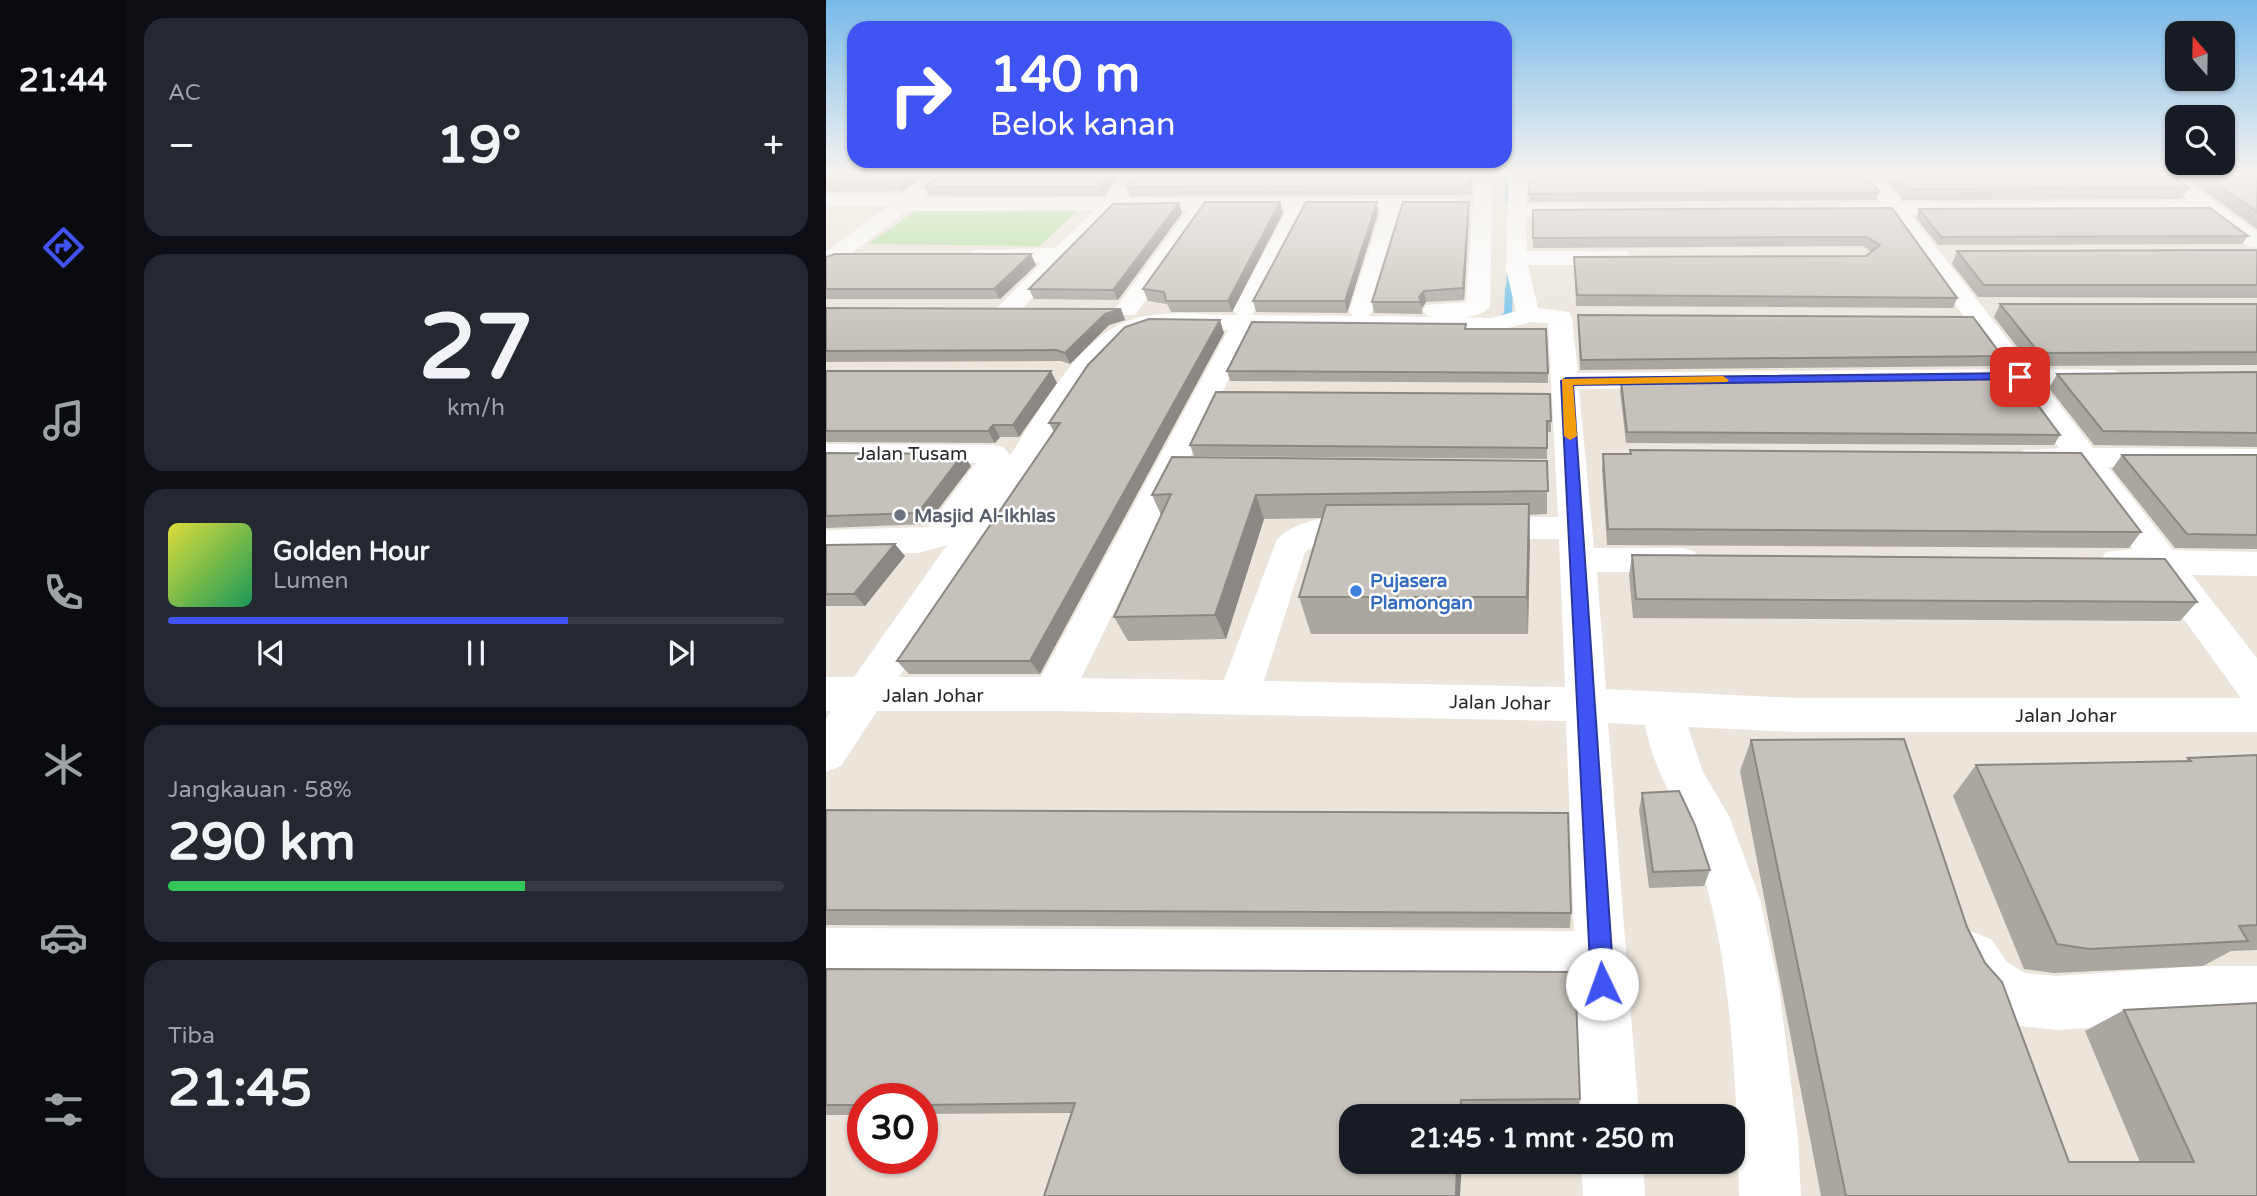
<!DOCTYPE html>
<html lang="id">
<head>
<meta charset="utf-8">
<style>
  :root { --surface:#171b24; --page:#242831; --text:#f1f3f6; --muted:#9ea1a6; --line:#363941; --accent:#3f54f3 }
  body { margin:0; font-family:"Varela Round",sans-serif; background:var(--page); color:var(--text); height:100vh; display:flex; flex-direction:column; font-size:26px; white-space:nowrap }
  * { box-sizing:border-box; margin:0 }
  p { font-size:23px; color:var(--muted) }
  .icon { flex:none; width:38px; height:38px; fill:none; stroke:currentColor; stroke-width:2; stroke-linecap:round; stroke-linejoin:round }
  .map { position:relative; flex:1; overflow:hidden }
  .drawer { display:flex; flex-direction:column; gap:18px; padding:18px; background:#0d0f14; width:700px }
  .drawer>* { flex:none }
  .banner { position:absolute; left:21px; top:21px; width:665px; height:147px; border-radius:21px; box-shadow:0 2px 5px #0004; background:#3f54f3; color:#fff; overflow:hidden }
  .needle { width:46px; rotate:340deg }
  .fabs { position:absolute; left:1339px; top:21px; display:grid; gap:14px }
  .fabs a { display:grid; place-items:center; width:70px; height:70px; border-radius:14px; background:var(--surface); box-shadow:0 2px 5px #0004; font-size:35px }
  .speed { position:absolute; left:21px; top:1083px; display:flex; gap:14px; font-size:35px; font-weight:700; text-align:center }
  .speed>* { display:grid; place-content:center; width:91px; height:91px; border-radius:50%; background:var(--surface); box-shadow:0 2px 5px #0004; line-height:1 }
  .speed .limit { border:10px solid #d22; background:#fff; color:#111 }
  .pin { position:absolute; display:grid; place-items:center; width:60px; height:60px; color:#fff; margin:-30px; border-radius:14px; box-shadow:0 4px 10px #0006 }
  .me { position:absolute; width:77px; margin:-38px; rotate:357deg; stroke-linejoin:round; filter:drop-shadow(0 0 5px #0008) }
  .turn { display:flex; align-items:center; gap:24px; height:147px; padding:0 28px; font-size:32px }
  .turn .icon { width:91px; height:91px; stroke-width:2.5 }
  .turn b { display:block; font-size:49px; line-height:60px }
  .big { font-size:52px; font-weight:700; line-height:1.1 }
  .drawer .card { flex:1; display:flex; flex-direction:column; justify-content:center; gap:10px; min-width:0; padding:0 24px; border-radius:21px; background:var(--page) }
  .drawer .dial { align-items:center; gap:0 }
  .dial b { font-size:91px; line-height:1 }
  .song { display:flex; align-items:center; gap:21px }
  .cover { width:84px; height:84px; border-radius:10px; background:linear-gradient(135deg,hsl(60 70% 55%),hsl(150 70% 35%)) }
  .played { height:7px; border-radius:4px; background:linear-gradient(90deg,var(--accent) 65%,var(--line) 65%) }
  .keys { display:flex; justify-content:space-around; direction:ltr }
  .heat { display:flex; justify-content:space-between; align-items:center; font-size:38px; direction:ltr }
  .charge { height:10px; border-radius:5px; background:linear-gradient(90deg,#34c759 58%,var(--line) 0) }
  .trip { position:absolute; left:513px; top:1104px; width:406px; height:70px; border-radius:21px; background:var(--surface); box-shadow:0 2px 5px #0004; font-weight:700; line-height:70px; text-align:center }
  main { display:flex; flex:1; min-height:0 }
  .tab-bar { display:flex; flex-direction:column; width:126px; justify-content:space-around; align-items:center; background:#090b0e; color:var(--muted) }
  .tab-bar .icon { width:49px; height:49px }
  .tab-bar .on { color:var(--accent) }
  .tab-bar b { font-size:32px; color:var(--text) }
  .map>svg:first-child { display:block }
</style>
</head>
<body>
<main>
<nav class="tab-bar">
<b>21:44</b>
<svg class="icon on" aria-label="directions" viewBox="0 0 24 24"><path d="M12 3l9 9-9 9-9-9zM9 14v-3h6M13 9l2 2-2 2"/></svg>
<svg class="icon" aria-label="music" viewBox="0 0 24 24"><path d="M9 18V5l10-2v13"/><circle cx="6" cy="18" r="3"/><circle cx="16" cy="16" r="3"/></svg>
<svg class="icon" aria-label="phone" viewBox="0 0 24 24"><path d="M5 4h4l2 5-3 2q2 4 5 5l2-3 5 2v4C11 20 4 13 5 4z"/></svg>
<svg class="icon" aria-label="climate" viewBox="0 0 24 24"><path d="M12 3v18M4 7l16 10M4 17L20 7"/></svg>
<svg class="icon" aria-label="car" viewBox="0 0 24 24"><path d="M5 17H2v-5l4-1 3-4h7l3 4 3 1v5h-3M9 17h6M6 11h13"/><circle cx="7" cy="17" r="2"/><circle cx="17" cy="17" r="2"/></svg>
<svg class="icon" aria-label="filters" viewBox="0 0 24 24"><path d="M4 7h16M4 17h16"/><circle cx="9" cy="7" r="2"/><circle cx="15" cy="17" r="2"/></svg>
</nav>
<section class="drawer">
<div class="card"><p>AC</p>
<div class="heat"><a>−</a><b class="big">19°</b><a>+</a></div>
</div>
<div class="card dial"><b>27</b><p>km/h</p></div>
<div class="card">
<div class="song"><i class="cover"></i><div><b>Golden Hour</b><p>Lumen</p></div></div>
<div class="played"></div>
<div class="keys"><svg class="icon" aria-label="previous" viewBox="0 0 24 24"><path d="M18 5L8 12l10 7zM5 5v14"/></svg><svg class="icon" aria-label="pause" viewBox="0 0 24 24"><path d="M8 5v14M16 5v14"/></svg><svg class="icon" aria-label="next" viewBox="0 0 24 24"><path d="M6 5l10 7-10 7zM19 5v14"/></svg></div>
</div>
<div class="card"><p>Jangkauan · 58%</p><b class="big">290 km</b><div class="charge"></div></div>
<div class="card"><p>Tiba</p><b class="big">21:45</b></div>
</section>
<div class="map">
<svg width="1431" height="1196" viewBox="0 0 1431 1196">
  <rect width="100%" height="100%" fill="#ebe5db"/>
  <path fill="#ace099" d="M 91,210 L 251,211 L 214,246 L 42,244 Z"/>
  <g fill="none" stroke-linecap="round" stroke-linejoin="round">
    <path stroke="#71c1ea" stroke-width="6" d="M 682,172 L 682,200
      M 683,291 L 684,272"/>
    <path stroke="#71c1ea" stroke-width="8" d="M 673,321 L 682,315 L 683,289"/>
    <path fill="#fff" fill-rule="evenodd" d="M 107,172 L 128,172 L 95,199 L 279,198 L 299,172 L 318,172 L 299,198 L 632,199 L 635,203 L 625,209 L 576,209 L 547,311 L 542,316 L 608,317 L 600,315 L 597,310 L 600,305 L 640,302 L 649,172 L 667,172 L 664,306 C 654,320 631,317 615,317 L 666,318 L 690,311 L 680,269 L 682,185 L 684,172 L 702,172 L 700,205 L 757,205 L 767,211 L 757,217 L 700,217 L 701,251 L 799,251 L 810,258 L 799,265 L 702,265 L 712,308 L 743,312 L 746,317 L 752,373 L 1176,369 L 1064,215 L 1011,213 L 1008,209 L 1018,203 L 1055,203 L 1033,172 L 1052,172 L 1076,203 L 1364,202 L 1326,172 L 1347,172 L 1431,232 L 1431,248 L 1423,247 L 1380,214 L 1085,215 L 1205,369 L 1289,370 L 1293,376 L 1289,382 L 1279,384 L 1218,385 L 1267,448 L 1431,449 L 1431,467 L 1282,467 L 1347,550 L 1431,552 L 1431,576 L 1366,575 L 1431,658 L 1431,732 L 971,732 L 862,727 L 877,772 L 903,816 L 934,899 L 953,987 L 972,1139 L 975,1196 L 913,1196 C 911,1100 907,992 884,899 C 878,875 870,845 859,823 C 842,790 826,762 819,725 L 782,723 L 813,1116 L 755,1116 L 750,983 L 0,980 L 0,928 L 748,931 L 740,721 L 227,711 L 51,711 L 15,766 L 0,772 L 0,718 L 5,711 L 0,711 L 0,677 L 28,677 L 121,545 L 92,553 L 0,554 L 0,530 L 102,527 L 150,463 L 0,462 L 0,444 L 166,445 L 177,447 L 184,455 C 219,405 257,323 325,315 C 352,311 383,315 411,315 L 407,310 L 461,209 L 382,210 L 309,315 L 291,315 L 288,310 L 362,210 L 290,210 L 190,315 L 172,315 L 169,310 L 216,262 L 155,262 L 144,255 L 147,250 L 229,248 L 268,210 L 80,211 L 8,267 L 0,269 L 0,252 L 62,206 L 0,206 L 0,194 L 77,194 ZM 481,209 L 556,209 L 523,311 L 527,316 L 426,315 ZM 705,322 L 722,323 L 732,517 L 654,517 L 642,520 L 637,528 L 642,536 L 654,539 L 733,539 L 739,687 L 438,681 L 479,552 L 494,542 L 552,537 L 557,529 L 552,521 C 521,512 476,516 451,539 L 398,680 L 255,678 L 427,330 L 667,332 ZM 327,329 L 402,330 L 215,677 L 73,677 L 266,376 L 303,337 ZM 1188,385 L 1233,448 L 1197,450 L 1193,457 L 1197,464 L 1247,467 L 1307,549 L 1280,552 L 1274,561 L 1280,570 L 1325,574 L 1415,698 L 971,698 L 780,689 L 771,572 L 856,572 L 868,569 L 874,560 L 868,551 L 856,548 L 768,548 L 753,389 Z
      M 1146,932 L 1165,939 L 1181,962 L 1199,973 L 1231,976 L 1374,966 L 1431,966 L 1431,1020 L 1374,1020 L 1231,1030 L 1193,1026 L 1143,1000 L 1120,958 L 1127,939 Z
      M 755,1162 L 817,1162 L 819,1196 L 757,1196 Z"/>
  </g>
  <path fill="#aaa7a1" d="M 0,172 L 102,172 L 77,191 L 0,192 Z
    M 296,172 L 278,196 L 104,196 L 99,187 Z
    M 646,172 L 645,195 L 304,196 L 301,187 Z
    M 1064,172 L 1343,172 L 1363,188 L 1356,199 L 1077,200 L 1061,180 Z
    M 1352,172 L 1431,172 L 1431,229 Z
    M 704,174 L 1053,192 L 1051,200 L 703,202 Z
    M 643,202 L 643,213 L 638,300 L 600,302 L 596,308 L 596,314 L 548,313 L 546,302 Z
    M 1066,208 L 1131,298 L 1127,308 L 750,306 L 748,257 L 1040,256 L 1045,252 L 1037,246 L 707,248 L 707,210 Z
    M 1093,209 L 1422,236 L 1416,244 L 1112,245 L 1090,218 Z
    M 356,213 L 292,300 L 208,299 L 203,289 Z
    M 457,213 L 406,312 L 345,312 L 341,304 L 322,301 L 317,289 Z
    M 552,213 L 521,313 L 430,312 L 427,301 Z
    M 1431,250 L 1431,298 L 1152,297 L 1126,264 L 1131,251 Z
    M 0,257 L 210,265 L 174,299 L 0,299 Z
    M 1174,304 L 1431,304 L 1431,365 L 1206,366 L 1168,317 Z
    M 0,308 L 295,309 L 299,320 L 283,325 L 244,364 L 235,361 L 0,362 Z
    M 752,315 L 1176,356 L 1171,366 L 754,370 Z
    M 640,324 L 640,329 L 722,373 L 722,383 L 404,381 L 401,371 Z
    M 398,333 L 214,674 L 83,674 L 71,661 L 228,432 L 223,423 Z
    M 0,371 L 231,383 L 193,437 L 174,437 L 169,443 L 0,442 Z
    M 1431,372 L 1431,447 L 1268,445 L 1223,388 L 1231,374 Z
    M 795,381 L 1234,435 L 1228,445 L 800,443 L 794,391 Z
    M 725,421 L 725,432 L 721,432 L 721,459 L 368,456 L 364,445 Z
    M 804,450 L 1315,532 L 1303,548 L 781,545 L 776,470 L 777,454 L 804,454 Z
    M 0,453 L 145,466 L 101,524 L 0,528 Z
    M 1296,455 L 1431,455 L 1431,549 L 1349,548 L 1286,469 Z
    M 721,461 L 721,514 L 703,515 L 702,634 L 485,634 L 473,597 L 496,518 L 438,519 L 400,639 L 302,641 L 288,617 L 335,515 L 326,495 Z
    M 0,545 L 79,556 L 39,606 L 0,606 Z
    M 806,555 L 1371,602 L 1354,621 L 807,618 L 803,575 Z
    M 925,740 L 1141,927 L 1243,1162 L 1314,1162 L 1259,1031 L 1298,1010 L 1431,1196 L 995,1196 L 914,771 Z
    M 1431,755 L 1431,950 L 1405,951 L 1377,966 L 1228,973 L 1198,969 L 1127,796 L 1150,765 L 1359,761 L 1362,758 Z
    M 816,793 L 884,870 L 878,886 L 823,888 L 813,810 Z
    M 0,810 L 745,913 L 744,928 L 0,925 Z
    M 0,969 L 754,1099 L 752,1109 L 638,1110 L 638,1116 L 525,1116 L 246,1113 L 96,1114 L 96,1099 L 37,1099 L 37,1115 L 0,1115 Z"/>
  <path fill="#8b8883" d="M 86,172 L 102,172 L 77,191 L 72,182 Z
    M 286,172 L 296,172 L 278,196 L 274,187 Z
    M 645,172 L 646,172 L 645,195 L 644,186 Z
    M 454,202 L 457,213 L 406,312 L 402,301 Z
    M 551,202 L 552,213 L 521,313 L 519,301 Z
    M 643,202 L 643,213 L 638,300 L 637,288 Z
    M 353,203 L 356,213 L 292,300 L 287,290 Z
    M 205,254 L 210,265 L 174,299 L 168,289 Z
    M 598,291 L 600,302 L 596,308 L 593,297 Z
    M 295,309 L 299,320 L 283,325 L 244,364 L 239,353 L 279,314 Z
    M 394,320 L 398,333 L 214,674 L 204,661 Z
    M 225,371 L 231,383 L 193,437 L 187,425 Z
    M 167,425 L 174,437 L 169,443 L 162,431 Z
    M 137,454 L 145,466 L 101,524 L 92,513 Z
    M 430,495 L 438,519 L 400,639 L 389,615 Z
    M 703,504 L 704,542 L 702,634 L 701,597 Z
    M 69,544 L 79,556 L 39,606 L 28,594 Z
    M 635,1100 L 638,1110 L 638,1116 L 634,1116 Z
    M 631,1162 L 636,1162 L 634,1196 L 630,1196 Z"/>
  <path fill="#c6c2bb" stroke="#8b8883" stroke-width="2" d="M 0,172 L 86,172 L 72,182 L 0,183 Z
    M 117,172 L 286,172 L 274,187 L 99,187 Z
    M 312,172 L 645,172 L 644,186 L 301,187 Z
    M 1038,172 L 1053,192 L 703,194 L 704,174 Z
    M 1067,172 L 1343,172 L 1363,188 L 1081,189 Z
    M 1374,172 L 1431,172 L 1431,212 Z
    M 379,202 L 454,202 L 402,301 L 340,301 L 338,292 L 317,289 Z
    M 480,202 L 551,202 L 519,301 L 427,301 Z
    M 577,202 L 643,202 L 637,288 L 598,291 L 593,297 L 595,302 L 546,302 Z
    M 353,203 L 287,290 L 203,289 L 287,204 Z
    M 1066,208 L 1131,298 L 751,295 L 748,257 L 1040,256 L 1054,245 L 1040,237 L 707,238 L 707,210 Z
    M 1384,208 L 1422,236 L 1115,237 L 1093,209 Z
    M 1431,250 L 1431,285 L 1158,285 L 1131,251 Z
    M 9,254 L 205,254 L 168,289 L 0,289 L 0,257 Z
    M 1174,304 L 1431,304 L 1431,352 L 1213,353 Z
    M 0,308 L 295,309 L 279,314 L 239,353 L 230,350 L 0,351 Z
    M 752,315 L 1147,317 L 1176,356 L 755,360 Z
    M 323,319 L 394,320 L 204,661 L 71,661 L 234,423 L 223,423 L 262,365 L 299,327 Z
    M 426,322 L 640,324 L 639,329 L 720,329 L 722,373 L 401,371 Z
    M 0,371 L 225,371 L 187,425 L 167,425 L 162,431 L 0,431 Z
    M 1431,372 L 1431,433 L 1277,431 L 1231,374 Z
    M 1192,378 L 1234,435 L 801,432 L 795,381 Z
    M 390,392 L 724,394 L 725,421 L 721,421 L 721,448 L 364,445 Z
    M 804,450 L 1255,453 L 1315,532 L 782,529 L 777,454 L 805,454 Z
    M 0,453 L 137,454 L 92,513 L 0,516 Z
    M 1296,455 L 1431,455 L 1431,535 L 1361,534 Z
    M 346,457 L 721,461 L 722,491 L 430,495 L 389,615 L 288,617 L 345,494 L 326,495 Z
    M 703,504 L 701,597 L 473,597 L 500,505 Z
    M 69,544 L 28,594 L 0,594 L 0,545 Z
    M 806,555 L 1339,559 L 1371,602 L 810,599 Z
    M 1078,739 L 1141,927 L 1159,963 L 1176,982 L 1243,1162 L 1368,1162 L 1298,1010 L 1431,1003 L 1431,1196 L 1020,1196 L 925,740 Z
    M 1431,755 L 1431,925 L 1413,926 L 1422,941 L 1263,949 L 1231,944 L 1150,765 L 1365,761 L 1362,758 Z
    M 853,791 L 869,825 L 884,870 L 827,872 L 816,793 Z
    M 0,810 L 742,813 L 745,913 L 0,910 Z
    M 0,969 L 749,972 L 754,1099 L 635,1100 L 634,1116 L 525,1116 L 525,1162 L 631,1162 L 630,1196 L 218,1196 L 249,1103 L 96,1105 L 96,1099 L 37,1099 L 37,1105 L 0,1105 Z"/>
  <linearGradient id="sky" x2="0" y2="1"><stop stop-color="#78b9e9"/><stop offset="0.51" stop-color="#f6f3ef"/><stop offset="1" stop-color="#f6f3ef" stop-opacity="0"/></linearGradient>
  <rect width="1431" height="340" fill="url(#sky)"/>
  <path fill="#3f54f3" stroke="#29379e" stroke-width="2" d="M 1194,373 L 1200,377 L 1198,379 L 747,385 L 788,984 L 784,992 L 776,995 L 768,992 L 765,984 L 735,381 L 740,378 Z"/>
  <path fill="#f59e0b" d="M 897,376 L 903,380 L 901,382 L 747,385 L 751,436 L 744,440 L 738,436 L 736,379 Z"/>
  <circle fill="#6b7280" stroke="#fff" stroke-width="2.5" cx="74" cy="515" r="7"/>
  <circle fill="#3f7fe0" stroke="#fff" stroke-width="2.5" cx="530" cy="591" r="7"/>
  <g text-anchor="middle" stroke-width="5" stroke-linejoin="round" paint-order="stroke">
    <g font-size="19" fill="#292929" stroke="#fff">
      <text x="86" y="460">Jalan Tusam</text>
      <text x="107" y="702">Jalan Johar</text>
      <text transform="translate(674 702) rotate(1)" y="7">Jalan Johar</text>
      <text x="1240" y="722">Jalan Johar</text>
    </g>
    <g font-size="19" font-weight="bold" fill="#5b616d" stroke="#fff" text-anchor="start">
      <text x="88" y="522">Masjid Al-Ikhlas</text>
    </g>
    <g font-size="19" font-weight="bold" fill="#366cbe" stroke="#fff" text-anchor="start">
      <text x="544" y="587">Pujasera<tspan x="544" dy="22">Plamongan</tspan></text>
    </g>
  </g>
</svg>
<div class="fabs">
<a><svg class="needle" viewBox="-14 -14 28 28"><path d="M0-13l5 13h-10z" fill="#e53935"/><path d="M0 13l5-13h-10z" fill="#9ea1a6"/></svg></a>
<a><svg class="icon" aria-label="search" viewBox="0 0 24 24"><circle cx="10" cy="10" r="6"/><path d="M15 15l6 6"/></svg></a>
</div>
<div class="speed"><div class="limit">30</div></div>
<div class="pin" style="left:1194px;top:377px;background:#d93025"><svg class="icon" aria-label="arrive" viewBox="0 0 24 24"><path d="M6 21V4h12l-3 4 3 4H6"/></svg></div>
<svg class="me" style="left:776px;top:984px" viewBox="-20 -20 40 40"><circle r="19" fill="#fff"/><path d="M0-13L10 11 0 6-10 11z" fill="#3f54f3"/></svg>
<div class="trip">21:45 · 1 mnt · 250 m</div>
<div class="banner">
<div class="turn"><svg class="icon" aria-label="right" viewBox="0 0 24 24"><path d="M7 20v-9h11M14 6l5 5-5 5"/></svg><div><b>140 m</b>Belok kanan</div></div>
</div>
</div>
</main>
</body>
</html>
